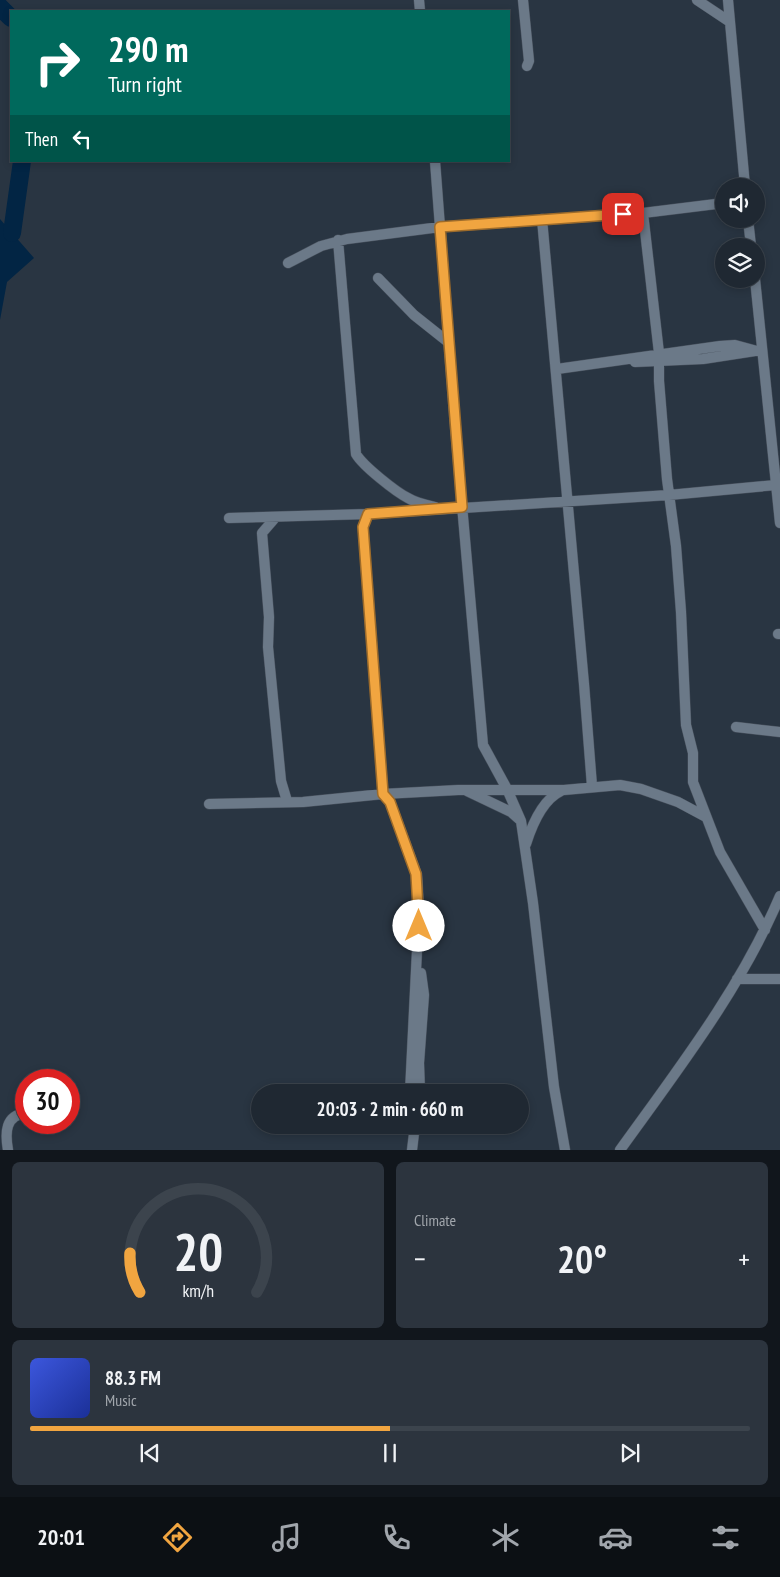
<!DOCTYPE html>
<html lang="en">
<head>
<meta charset="utf-8">
<style>
  :root { --surface:#1f2832; --page:#2c343e; --text:#f1f3f6; --muted:#a1a6ac; --line:#3c444d; --accent:#f1a540 }
  body { margin:0; font-family:"PT Sans Narrow",sans-serif; background:var(--page); color:var(--text); height:100vh; display:flex; flex-direction:column; font-size:19px; white-space:nowrap }
  * { box-sizing:border-box; margin:0 }
  p { font-size:16px; color:var(--muted) }
  .icon { flex:none; width:28px; height:28px; fill:none; stroke:currentColor; stroke-width:2; stroke-linecap:round; stroke-linejoin:round }
  .map { position:relative; height:1150px; overflow:hidden }
  .drawer { display:flex; flex-direction:column; gap:12px; padding:12px; background:#11161c; flex:1 }
  .drawer>* { flex:none }
  .guide { position:absolute; left:10px; top:10px; width:500px; height:152px; border-radius:0px; box-shadow:0 2px 8px #0003,0 0 0 1px var(--line); background:#00695c; color:#fff; overflow:hidden }
  .buttons { position:absolute; left:715px; top:178px; display:grid; gap:10px }
  .buttons a { display:grid; place-items:center; width:50px; height:50px; border-radius:50%; background:var(--surface); box-shadow:0 2px 8px #0003,0 0 0 1px var(--line); font-size:25px }
  .speed { position:absolute; left:15px; top:1069px; display:flex; gap:10px; font-size:25px; font-weight:700; text-align:center }
  .speed>* { display:grid; place-content:center; width:65px; height:65px; border-radius:50%; background:var(--surface); box-shadow:0 2px 8px #0003,0 0 0 1px var(--line); line-height:1 }
  .speed .limit { border:8px solid #d22; background:#fff; color:#111 }
  .pin { position:absolute; display:grid; place-items:center; width:42px; height:42px; color:#fff; margin:-21px; border-radius:10px; box-shadow:0 2px 8px #0006 }
  .me { position:absolute; width:55px; margin:-28px; rotate:0deg; stroke-linejoin:round; filter:drop-shadow(0 0 4px #0008) }
  .turn { display:flex; align-items:center; gap:18px; height:105px; padding:0 15px; font-size:22px }
  .turn .icon { width:65px; height:65px; stroke-width:2.5 }
  .turn b { display:block; font-size:35px; line-height:42px }
  .then { display:flex; align-items:center; height:48px; padding:0 15px; background:#0003; gap:10px; font-size:19px }
  .big { font-size:38px; font-weight:600; line-height:1.1 }
  .drawer .card { flex:1; display:flex; flex-direction:column; justify-content:center; gap:8px; min-width:0; padding:0 18px; border-radius:8px; background:var(--page) }
  .drawer .dial { align-items:center; gap:0 }
  .dial svg { height:130px; overflow:visible; fill:none; stroke:var(--line); stroke-width:7; stroke-linecap:round; text-anchor:middle }
  .dial text { fill:var(--text); stroke:none }
  .song { display:flex; align-items:center; gap:15px }
  .cover { width:60px; height:60px; border-radius:8px; background:linear-gradient(135deg,hsl(230 70% 55%),hsl(230 70% 35%)) }
  .played { height:5px; border-radius:2px; background:linear-gradient(90deg,var(--accent) 50%,var(--line) 50%) }
  .keys { display:flex; justify-content:space-around; direction:ltr }
  .heat { display:flex; justify-content:space-between; align-items:center; font-size:28px; direction:ltr }
  .drawer .tiles { flex:1; display:grid; gap:12px; grid-template-columns:1fr 1fr }
  .card:last-child { grid-column:span 2 }
  .trip { position:absolute; left:251px; top:1084px; width:278px; height:50px; border-radius:25px; background:var(--surface); box-shadow:0 2px 8px #0003,0 0 0 1px var(--line); font-weight:600; line-height:50px; text-align:center }
  .dock { display:flex; height:80px; justify-content:space-around; align-items:center; background:#0c1014; color:var(--muted) }
  .dock .icon { width:35px; height:35px }
  .dock .active { color:var(--accent) }
  .dock b { font-size:22px; color:var(--text) }
  .map>svg:first-child { display:block }
</style>
</head>
<body>
<div class="map">
<svg width="780" height="1150" viewBox="0 0 780 1150">
  <rect width="100%" height="100%" fill="#293542"/>
  <path fill="#022544" d="M 0,219 L 34,258 L 7,282 L 0,320 Z"/>
  <g fill="none" stroke-linecap="round" stroke-linejoin="round">
    <path stroke="#022544" stroke-width="18" d="M 0,7 L 11,18
      M 12,233 L 22,161"/>
    <g stroke="#48515d" stroke-width="11">
      <path id="minor" d="M 419,0 L 420,11
        M 523,0 L 529,61 L 527,66
        M 697,0 L 730,22
        M 728,0 L 745,186
        M 435,161 L 455,425 L 483,745 L 507,789 L 521,821 L 533,903 L 554,1087 L 565,1150
        M 643,213 L 659,353 L 659,381 L 667,479 L 676,546 L 681,612 L 686,725 L 693,753 L 693,782 L 720,852 L 765,930
        M 542,219 L 584,684 L 592,786
        M 748,219 L 751,246
        M 338,240 L 356,454 C 363,466 396,492 408,498 C 416,503 426,505 435,507
        M 288,263 L 321,246 L 347,239 L 440,227 L 643,213 L 724,203
        M 378,278 L 414,315 L 448,342
        M 755,279 L 780,523
        M 635,362 L 703,359 L 755,351
        M 557,369 L 720,346 L 735,345 L 757,351
        M 368,514 L 363,527 L 383,794 L 390,802 L 417,875 L 419,910 L 410,1092
        M 229,518 L 368,514 L 669,495 L 776,485
        M 275,518 L 262,533 L 269,617 L 268,647 L 281,781 L 287,801
        M 778,634 L 780,634
        M 736,727 L 780,732
        M 467,791 L 511,812 L 520,820
        M 209,804 L 303,802 L 383,794 L 458,790 L 564,790 L 620,785 L 641,789 L 678,802 L 706,817
        M 526,844 C 532,825 542,800 561,791
        M 737,979 L 780,979
        M 420,1092 L 419,1063 L 424,995 L 421,973
        M 34,1122 L 34,1124
        M 8,1150 C 5,1133 5,1115 26,1113
        M 412,1150 L 415,1125
        M 620,1150 C 679,1068 741,988 780,896"/>
    </g>
    <use href="#minor" stroke="#6b7988" stroke-width="10"/>
  </g>
  <g fill="none" stroke-linecap="round" stroke-linejoin="round">
    <g stroke="#9d6b2a" stroke-width="12">
      <path id="route" d="M 419,926 L 416,874 L 390,802 L 383,794 L 363,527 L 368,514 L 462,507 L 440,227 L 623,214"/>
    </g>
    <use href="#route" stroke="#f1a540" stroke-width="9"/>
  </g>
</svg>
<div class="buttons">
<a><svg class="icon" aria-label="sound" viewBox="0 0 24 24"><path d="M4 9h4l5-4v14l-5-4H4zM17 9q2 3 0 6"/></svg></a>
<a><svg class="icon" aria-label="layers" viewBox="0 0 24 24"><path d="M12 4l9 5-9 5-9-5zM3 14l9 5 9-5"/></svg></a>
</div>
<div class="speed"><div class="limit">30</div></div>
<div class="pin" style="left:623px;top:214px;background:#d93025"><svg class="icon" aria-label="arrive" viewBox="0 0 24 24"><path d="M6 21V4h12l-3 4 3 4H6"/></svg></div>
<svg class="me" style="left:419px;top:926px" viewBox="-20 -20 40 40"><circle r="19" fill="#fff"/><path d="M0-13L10 11 0 6-10 11z" fill="#f1a540"/></svg>
<div class="trip">20:03 · 2 min · 660 m</div>
<div class="guide">
<div class="turn"><svg class="icon" aria-label="right" viewBox="0 0 24 24"><path d="M7 20v-9h11M14 6l5 5-5 5"/></svg><div><b>290 m</b>Turn right</div></div>
<div class="then">Then<svg class="icon" aria-label="left" viewBox="0 0 24 24"><path d="M17 20v-9H6M10 6l-5 5 5 5"/></svg></div>
</div>
</div>
<section class="drawer">
<div class="tiles">
<div class="card dial"><svg viewBox="0 0 100 80">
<path d="M14 69A42 42 0 1 1 86 69"/>
<path d="M14 69A42 42 0 0 1 8 45" stroke="#f1a540"/>
<text x="50" y="56" font-size="32" font-weight="700">20</text>
<text x="50" y="72" font-size="11">km/h</text>
</svg></div>
<div class="card"><p>Climate</p>
<div class="heat"><a>−</a><b class="big">20°</b><a>+</a></div>
</div>
<div class="card">
<div class="song"><i class="cover"></i><div><b>88.3 FM</b><p>Music</p></div></div>
<div class="played"></div>
<div class="keys"><svg class="icon" aria-label="previous" viewBox="0 0 24 24"><path d="M18 5L8 12l10 7zM5 5v14"/></svg><svg class="icon" aria-label="pause" viewBox="0 0 24 24"><path d="M8 5v14M16 5v14"/></svg><svg class="icon" aria-label="next" viewBox="0 0 24 24"><path d="M6 5l10 7-10 7zM19 5v14"/></svg></div>
</div>
</div>
</section>
<nav class="dock">
<b>20:01</b>
<svg class="icon active" aria-label="directions" viewBox="0 0 24 24"><path d="M12 3l9 9-9 9-9-9zM9 14v-3h6M13 9l2 2-2 2"/></svg>
<svg class="icon" aria-label="music" viewBox="0 0 24 24"><path d="M9 18V5l10-2v13"/><circle cx="6" cy="18" r="3"/><circle cx="16" cy="16" r="3"/></svg>
<svg class="icon" aria-label="phone" viewBox="0 0 24 24"><path d="M5 4h4l2 5-3 2q2 4 5 5l2-3 5 2v4C11 20 4 13 5 4z"/></svg>
<svg class="icon" aria-label="climate" viewBox="0 0 24 24"><path d="M12 3v18M4 7l16 10M4 17L20 7"/></svg>
<svg class="icon" aria-label="car" viewBox="0 0 24 24"><path d="M5 17H2v-5l4-1 3-4h7l3 4 3 1v5h-3M9 17h6M6 11h13"/><circle cx="7" cy="17" r="2"/><circle cx="17" cy="17" r="2"/></svg>
<svg class="icon" aria-label="filters" viewBox="0 0 24 24"><path d="M4 7h16M4 17h16"/><circle cx="9" cy="7" r="2"/><circle cx="15" cy="17" r="2"/></svg>
</nav>
</body>
</html>
